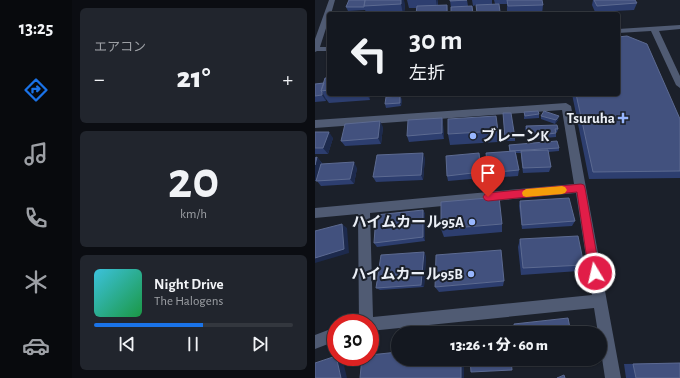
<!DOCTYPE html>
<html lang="ja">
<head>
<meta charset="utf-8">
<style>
  :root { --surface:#141820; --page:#21252d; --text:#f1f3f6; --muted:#9da0a5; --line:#33373e; --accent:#1a73e8 }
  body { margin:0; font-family:"Alegreya Sans","Noto Sans JP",sans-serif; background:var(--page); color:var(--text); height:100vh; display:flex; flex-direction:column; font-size:15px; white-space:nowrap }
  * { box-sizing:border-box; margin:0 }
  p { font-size:13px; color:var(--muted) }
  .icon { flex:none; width:22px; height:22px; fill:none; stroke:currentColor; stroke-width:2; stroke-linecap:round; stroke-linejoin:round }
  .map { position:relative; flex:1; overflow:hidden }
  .panel { display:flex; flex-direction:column; gap:8px; padding:8px; background:#0b0d12; width:243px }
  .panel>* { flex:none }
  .banner { position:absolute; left:12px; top:12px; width:293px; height:84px; border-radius:4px; box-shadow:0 1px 3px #0004,0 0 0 1px var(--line); background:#141820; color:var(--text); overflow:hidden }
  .speed { position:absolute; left:12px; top:314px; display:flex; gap:8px; font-size:20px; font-weight:700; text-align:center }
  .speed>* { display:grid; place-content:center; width:52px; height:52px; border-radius:50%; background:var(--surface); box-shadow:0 1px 3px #0004,0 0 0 1px var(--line); line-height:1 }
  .speed .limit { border:6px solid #d22; background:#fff; color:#111 }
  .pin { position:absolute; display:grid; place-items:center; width:34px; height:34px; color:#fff; margin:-41px -17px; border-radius:50% 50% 50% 0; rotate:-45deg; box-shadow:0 0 4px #0007 }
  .pin .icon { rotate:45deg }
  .me { position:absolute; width:44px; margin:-22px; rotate:351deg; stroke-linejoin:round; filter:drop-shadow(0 0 3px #0008) }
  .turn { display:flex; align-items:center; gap:14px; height:84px; padding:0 16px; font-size:18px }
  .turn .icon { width:52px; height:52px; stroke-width:2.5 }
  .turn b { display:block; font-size:28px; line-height:34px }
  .big { font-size:30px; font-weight:800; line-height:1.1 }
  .panel .tile { flex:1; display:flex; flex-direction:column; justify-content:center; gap:6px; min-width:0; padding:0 14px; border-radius:6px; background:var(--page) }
  .panel .dial { align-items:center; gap:0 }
  .dial b { font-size:52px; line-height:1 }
  .song { display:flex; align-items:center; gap:12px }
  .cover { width:48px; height:48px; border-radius:6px; background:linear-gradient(135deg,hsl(190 70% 55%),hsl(140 70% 35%)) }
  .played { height:4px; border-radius:2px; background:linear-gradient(90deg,var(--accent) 55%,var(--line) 55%) }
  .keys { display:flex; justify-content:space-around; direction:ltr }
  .heat { display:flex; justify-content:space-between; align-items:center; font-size:22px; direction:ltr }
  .trip { position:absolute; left:76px; top:326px; width:216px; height:40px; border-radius:20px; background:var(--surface); box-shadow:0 1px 3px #0004,0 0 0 1px var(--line); font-weight:800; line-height:40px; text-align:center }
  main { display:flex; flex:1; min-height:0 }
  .menu { display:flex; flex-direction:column; width:72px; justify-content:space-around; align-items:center; background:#080a0d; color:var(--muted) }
  .menu .icon { width:28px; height:28px }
  .menu .current { color:var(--accent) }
  .menu b { font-size:18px; color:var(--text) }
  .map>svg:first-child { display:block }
</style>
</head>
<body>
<main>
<nav class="menu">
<b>13:25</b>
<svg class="icon current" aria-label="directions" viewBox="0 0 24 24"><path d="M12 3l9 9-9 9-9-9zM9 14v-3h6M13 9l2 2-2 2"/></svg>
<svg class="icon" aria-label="music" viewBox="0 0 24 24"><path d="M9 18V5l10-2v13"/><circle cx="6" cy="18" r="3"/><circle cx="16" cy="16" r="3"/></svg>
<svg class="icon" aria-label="phone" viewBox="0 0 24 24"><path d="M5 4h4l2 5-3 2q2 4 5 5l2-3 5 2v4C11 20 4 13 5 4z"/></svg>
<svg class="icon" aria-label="climate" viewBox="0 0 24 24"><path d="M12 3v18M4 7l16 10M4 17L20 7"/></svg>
<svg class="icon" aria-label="car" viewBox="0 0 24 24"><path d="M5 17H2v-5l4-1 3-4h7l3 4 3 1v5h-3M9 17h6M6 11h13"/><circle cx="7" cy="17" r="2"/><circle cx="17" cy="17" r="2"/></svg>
</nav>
<section class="panel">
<div class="tile"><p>エアコン</p>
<div class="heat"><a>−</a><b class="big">21°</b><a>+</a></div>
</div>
<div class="tile dial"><b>20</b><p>km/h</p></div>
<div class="tile">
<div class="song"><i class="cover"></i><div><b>Night Drive</b><p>The Halogens</p></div></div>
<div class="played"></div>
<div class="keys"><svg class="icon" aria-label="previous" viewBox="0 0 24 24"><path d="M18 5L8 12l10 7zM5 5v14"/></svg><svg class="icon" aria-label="pause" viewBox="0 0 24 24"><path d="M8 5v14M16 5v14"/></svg><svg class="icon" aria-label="next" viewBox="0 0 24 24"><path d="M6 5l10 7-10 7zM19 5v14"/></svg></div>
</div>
</section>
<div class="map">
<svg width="365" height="378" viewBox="0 0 365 378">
  <rect width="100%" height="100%" fill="#1b202a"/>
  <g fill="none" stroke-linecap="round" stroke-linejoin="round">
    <path fill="#505b73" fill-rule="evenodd" d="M 14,0 L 20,0 L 16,14 L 14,14 L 14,19 L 4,50 L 0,52 L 0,39 Z
      M 251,103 L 256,106 L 306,378 L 290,378 L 285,345 L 285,333 L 283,333 L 279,308 L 55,331 L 55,323 L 44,323 L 43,214 L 0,218 L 0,208 L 259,184 L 247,110 L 0,128 L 0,120 ZM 261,193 L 277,295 L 58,317 L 55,213 Z
      M 21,327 L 21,341 L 0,349 L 0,335 Z"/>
    <path fill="#505b73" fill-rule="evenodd" d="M 365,25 L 365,29 L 344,31 L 365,76 L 365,88 L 361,85 L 336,31 L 303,33 L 303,29 Z
      M 0,47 L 14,47 L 14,51 L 0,51 Z"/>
  </g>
  <path fill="#2d3e6f" d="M 34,0 L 90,4 L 89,14 L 52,14 L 50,10 L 33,11 L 31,7 Z
    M 92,0 L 123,0 L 123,5 L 132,5 L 133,14 L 101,14 L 101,8 L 94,8 Z
    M 135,0 L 152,0 L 153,6 L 136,8 Z
    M 157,0 L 177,0 L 177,4 L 185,12 L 185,14 L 162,14 L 161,5 L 158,6 Z
    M 179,0 L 227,0 L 228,5 L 227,14 L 192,14 L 192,4 L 180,4 Z
    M 278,0 L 320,0 L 322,3 L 319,10 L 280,12 L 277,5 Z
    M 14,78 L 14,94 L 55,94 L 55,100 L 14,103 L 11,99 L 11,101 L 0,102 L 0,84 L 9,83 Z
    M 257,94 L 303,94 L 365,119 L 365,178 L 274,179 Z
    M 87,99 L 86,106 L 71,108 L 70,104 Z
    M 209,112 L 224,114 L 224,118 L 209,119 Z
    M 188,113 L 200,138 L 200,141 L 190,141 Z
    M 226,116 L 243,120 L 240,124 L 226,119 Z
    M 127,118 L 128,124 L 129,139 L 94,142 L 92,136 Z
    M 211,126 L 243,129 L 242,132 L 241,132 L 241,137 L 218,139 L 216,133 L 212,134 L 210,129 Z
    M 68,127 L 66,144 L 30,146 L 26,141 Z
    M 183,131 L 183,142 L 135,145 L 133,134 Z
    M 0,132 L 18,138 L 13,154 L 0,154 Z
    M 194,145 L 244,148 L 244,151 L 233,152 L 236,167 L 234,172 L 208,173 L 206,157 L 206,153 L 201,153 L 204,170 L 203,176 L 173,178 L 171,153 L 194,152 Z
    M 164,153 L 167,178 L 133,181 L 132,176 Z
    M 2,157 L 7,163 L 7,164 L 42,168 L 39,184 L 6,186 L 2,181 L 0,181 L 0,158 Z
    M 110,158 L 108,180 L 61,182 L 58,177 Z
    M 205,201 L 260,221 L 257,226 L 207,229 L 204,206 Z
    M 108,210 L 110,214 L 110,241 L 62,247 L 59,243 Z
    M 187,224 L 187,232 L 129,237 L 126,229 Z
    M 205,239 L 269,265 L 264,271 L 206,275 L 203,247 Z
    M 111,256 L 109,287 L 65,290 L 61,288 Z
    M 189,281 L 188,286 L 124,292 L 120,287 Z
    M 365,363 L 365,378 L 311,378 L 309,364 Z"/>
  <path fill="#1d2a4d" d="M 86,0 L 89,0 L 90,4 L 89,14 L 88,14 L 86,4 Z
    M 121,0 L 123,0 L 122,8 Z
    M 7,92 L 11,99 L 11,101 L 7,95 Z
    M 52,94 L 55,94 L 55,100 Z
    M 85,96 L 87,99 L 86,106 L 85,103 Z
    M 244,116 L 243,120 L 240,124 L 241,120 Z
    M 127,118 L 128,124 L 129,139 L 127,133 Z
    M 65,121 L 68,127 L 66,144 L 63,138 Z
    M 14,132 L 18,138 L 13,154 L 8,148 Z
    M 108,153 L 110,158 L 108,180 L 106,175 Z
    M 2,157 L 7,163 L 2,181 L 0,180 L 0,165 Z
    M 39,162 L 42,168 L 39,184 L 35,179 Z
    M 108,210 L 110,214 L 110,241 L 108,237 Z
    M 27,224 L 32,228 L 34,253 L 0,263 L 0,258 Z
    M 109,252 L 111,256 L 109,287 L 106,285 Z
    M 21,357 L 27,357 L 32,378 L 26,378 Z
    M 146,359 L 149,359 L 149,378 L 146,378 Z"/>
  <path fill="#42517e" stroke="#5c6a91" d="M 34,0 L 50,0 L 49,7 L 31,7 Z
    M 50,0 L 86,0 L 86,4 L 49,6 Z
    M 135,0 L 152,0 L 135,1 Z
    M 192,0 L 227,0 L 228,5 L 193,6 Z
    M 279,0 L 320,0 L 322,3 L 282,6 Z
    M 184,4 L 185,12 L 162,13 L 161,5 Z
    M 132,5 L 132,14 L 101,14 L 102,6 Z
    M 157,6 L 158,14 L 136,14 L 136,7 Z
    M 312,36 L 332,44 L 365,119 L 365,171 L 278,172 L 261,94 L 303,94 L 303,37 Z
    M 14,62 L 14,70 L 12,71 Z
    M 10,78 L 14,78 L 14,90 L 6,91 Z
    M 9,83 L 6,91 L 7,92 L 7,95 L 0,96 L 0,84 Z
    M 85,96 L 85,103 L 70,104 L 71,97 Z
    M 223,111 L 224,114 L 210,116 L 209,112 Z
    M 229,111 L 244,116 L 241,120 L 226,116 Z
    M 188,113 L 196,113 L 200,138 L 190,138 Z
    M 181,116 L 183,131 L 133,134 L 133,119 Z
    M 127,118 L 127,133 L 92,136 L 93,120 Z
    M 65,121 L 63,138 L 26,141 L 30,124 Z
    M 242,125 L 243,129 L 240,129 L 241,133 L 218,136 L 216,130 L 212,130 L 211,126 Z
    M 0,132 L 14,132 L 8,148 L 0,148 Z
    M 242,141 L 244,148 L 195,151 L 194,145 Z
    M 233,150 L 236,167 L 208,168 L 206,151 Z
    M 200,151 L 204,170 L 173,173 L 171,153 Z
    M 108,153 L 106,175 L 58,177 L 62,155 Z
    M 164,153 L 166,172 L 132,176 L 131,156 Z
    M 2,157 L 0,165 L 0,158 Z
    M 39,162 L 35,179 L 1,181 L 6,164 Z
    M 184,197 L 187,224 L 126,229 L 126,202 Z
    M 254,198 L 260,221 L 207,225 L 205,201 Z
    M 108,210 L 108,237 L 59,243 L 61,215 Z
    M 27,224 L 29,249 L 0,258 L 0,231 Z
    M 263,236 L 269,265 L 208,268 L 205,239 Z
    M 186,250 L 189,281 L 120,287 L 121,255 Z
    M 109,252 L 106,285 L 61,288 L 66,255 Z
    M 253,318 L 256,333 L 200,333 L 199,324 Z
    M 193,328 L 193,333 L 155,333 L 155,332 Z
    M 83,352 L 83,359 L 146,359 L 146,378 L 45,378 L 47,357 L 55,357 L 55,355 Z
    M 21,356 L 26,378 L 0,378 L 0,363 Z
    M 155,359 L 196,359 L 197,370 L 156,372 Z
    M 205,359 L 221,359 L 205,362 Z
    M 365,363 L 365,378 L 321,378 L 318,364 Z
    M 249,375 L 250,378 L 242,378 Z"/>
  <path fill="#e11d48" stroke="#92132f" d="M 266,184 L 269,185 L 270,188 L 285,273 L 283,276 L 280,278 L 276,276 L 274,273 L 262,192 L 173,201 L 170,200 L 168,197 L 170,194 L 173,193 Z"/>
  <path fill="#f59e0b" d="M 247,186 L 250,187 L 252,190 L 250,193 L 247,194 L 211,197 L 208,196 L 207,193 L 208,191 L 211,189 Z"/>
  <g fill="#98b6fd" stroke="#1b202a" stroke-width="1.5">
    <path d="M306 112h4v4h4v4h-4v4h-4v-4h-4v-4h4z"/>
    <circle cx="158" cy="136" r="4"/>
    <circle cx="157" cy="222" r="4"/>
    <circle cx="156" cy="274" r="4"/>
  </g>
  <g text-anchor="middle" stroke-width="4" stroke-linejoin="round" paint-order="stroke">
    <g font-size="15" font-weight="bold" fill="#ecf0f7" stroke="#1b202a" text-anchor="end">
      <text x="300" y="123">Tsuruha</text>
      <text x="166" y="141" text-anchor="start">ブレーンK</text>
      <text x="149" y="227">ハイムカール95A</text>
      <text x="148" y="279">ハイムカール95B</text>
    </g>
  </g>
</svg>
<div class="speed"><div class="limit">30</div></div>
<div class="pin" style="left:173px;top:197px;background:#d93025"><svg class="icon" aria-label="arrive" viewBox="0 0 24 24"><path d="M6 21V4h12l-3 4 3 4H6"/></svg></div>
<svg class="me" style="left:280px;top:273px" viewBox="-20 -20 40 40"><circle r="17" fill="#e11d48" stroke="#fff" stroke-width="3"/><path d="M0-11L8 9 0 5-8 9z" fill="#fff"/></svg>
<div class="trip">13:26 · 1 分 · 60 m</div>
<div class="banner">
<div class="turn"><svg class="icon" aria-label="left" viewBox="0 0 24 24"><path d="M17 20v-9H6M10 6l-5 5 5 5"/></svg><div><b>30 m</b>左折</div></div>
</div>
</div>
</main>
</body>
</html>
